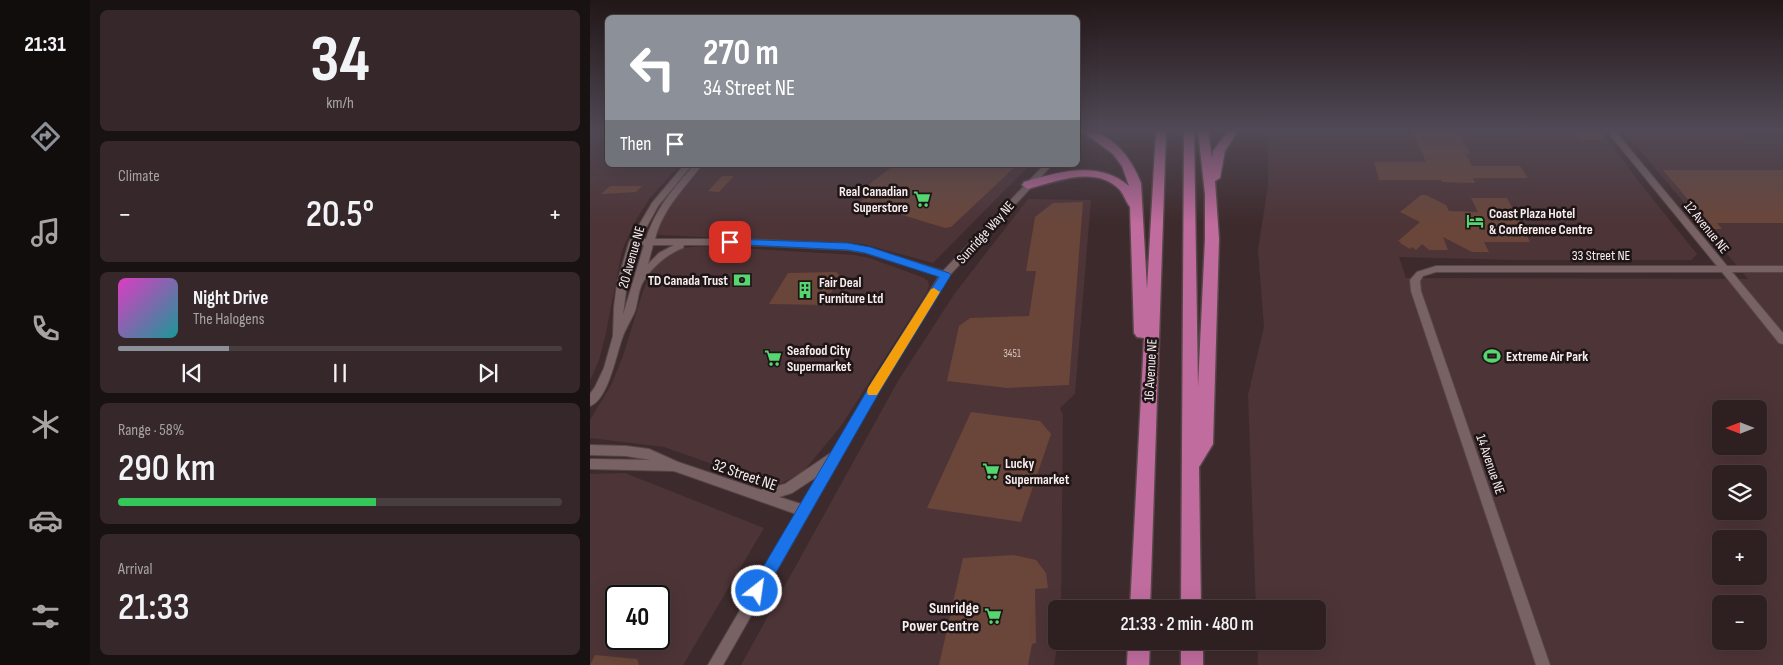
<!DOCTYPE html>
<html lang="en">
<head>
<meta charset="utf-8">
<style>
  :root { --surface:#2e2021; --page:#36282a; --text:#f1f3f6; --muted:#a7a3a5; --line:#493e3f; --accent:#8c9099 }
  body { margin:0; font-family:"Sofia Sans Condensed",sans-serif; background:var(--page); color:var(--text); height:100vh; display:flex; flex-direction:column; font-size:19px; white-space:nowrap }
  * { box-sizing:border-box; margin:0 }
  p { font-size:16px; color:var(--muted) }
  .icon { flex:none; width:28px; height:28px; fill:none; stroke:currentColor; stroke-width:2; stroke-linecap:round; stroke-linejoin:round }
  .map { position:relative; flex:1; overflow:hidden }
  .sheet { display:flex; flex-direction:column; gap:10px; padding:10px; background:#191212; width:500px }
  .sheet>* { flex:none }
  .top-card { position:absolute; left:15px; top:15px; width:475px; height:152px; border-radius:8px; box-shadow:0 5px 20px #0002,0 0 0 1px var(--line); background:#8c9099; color:#fff; overflow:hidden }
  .needle { width:32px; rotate:270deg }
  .tools { position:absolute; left:1122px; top:400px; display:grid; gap:10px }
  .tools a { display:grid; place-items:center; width:55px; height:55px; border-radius:8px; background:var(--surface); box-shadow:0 5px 20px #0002,0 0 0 1px var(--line); font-size:25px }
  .speed { position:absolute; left:15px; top:585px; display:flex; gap:10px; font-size:25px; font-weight:700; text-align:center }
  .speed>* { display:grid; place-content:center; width:65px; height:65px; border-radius:50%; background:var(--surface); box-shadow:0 5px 20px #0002,0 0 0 1px var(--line); line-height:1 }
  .speed .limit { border:2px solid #111; border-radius:8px; background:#fff; color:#111 }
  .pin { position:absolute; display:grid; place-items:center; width:42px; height:42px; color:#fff; margin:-21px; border-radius:10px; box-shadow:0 2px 8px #0006 }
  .me { position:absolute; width:55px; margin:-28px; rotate:30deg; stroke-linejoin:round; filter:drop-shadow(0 0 4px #0008) }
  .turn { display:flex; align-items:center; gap:18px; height:105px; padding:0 15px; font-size:22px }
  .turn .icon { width:65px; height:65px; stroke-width:2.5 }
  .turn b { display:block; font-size:35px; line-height:42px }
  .then { display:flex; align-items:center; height:48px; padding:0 15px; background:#0003; gap:10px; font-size:19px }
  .big { font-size:38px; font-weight:600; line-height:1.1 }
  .sheet .card { flex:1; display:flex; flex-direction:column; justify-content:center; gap:8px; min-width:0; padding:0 18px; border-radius:8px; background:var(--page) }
  .sheet .dial { align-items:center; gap:0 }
  .dial b { font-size:65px; line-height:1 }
  .song { display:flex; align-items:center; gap:15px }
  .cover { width:60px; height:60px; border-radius:8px; background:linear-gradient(135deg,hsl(310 70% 55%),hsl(180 70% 35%)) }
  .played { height:5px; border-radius:2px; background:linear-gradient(90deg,var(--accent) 25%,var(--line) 25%) }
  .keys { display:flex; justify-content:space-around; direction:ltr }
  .heat { display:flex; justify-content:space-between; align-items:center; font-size:28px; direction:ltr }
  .charge { height:8px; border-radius:4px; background:linear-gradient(90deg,#34c759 58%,var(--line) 0) }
  .trip { position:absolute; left:458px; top:600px; width:278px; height:50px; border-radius:8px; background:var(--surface); box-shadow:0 5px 20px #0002,0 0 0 1px var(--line); font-weight:600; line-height:50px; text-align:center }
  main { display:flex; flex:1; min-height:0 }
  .menu { display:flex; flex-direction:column; width:90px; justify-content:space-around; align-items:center; background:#120d0d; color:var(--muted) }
  .menu .icon { width:35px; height:35px }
  .menu .active { color:var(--accent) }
  .menu b { font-size:22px; color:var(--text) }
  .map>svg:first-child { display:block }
</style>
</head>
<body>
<main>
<nav class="menu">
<b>21:31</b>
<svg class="icon active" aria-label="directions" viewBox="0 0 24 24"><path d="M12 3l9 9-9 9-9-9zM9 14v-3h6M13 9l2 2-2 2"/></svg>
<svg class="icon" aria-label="music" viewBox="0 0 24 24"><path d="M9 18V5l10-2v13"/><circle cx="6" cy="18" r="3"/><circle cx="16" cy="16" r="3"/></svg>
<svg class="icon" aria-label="phone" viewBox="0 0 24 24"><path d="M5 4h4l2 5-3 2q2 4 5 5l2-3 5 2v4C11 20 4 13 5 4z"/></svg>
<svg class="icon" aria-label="climate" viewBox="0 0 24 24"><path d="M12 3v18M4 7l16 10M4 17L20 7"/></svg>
<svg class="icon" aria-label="car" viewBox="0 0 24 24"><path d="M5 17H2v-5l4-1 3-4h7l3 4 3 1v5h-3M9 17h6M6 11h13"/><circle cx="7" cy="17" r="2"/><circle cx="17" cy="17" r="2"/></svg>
<svg class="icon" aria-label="filters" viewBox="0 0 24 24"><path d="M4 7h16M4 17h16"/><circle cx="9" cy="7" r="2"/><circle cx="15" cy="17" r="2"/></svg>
</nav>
<section class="sheet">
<div class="card dial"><b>34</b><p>km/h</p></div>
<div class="card"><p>Climate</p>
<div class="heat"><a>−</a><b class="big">20.5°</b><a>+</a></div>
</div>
<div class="card">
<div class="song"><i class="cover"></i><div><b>Night Drive</b><p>The Halogens</p></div></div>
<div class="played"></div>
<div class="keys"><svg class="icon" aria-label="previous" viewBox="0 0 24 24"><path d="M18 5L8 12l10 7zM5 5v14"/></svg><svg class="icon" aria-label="pause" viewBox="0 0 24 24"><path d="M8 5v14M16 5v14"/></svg><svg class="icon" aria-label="next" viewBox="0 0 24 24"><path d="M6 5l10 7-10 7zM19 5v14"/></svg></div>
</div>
<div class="card"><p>Range · 58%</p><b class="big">290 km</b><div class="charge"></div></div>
<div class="card"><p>Arrival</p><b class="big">21:33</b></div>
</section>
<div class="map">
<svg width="1193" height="665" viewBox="0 0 1193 665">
  <rect width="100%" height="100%" fill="#3d2a2c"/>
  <path fill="#4d3437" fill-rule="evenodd" d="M 0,131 L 17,131 L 18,165 L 90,165 L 59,199 L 43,225 L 32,251 L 16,333 L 9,360 L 0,381 Z
    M 682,131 L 1011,131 L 1053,187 L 1107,254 L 1101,260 L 924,260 L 809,257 L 816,278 L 1158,279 L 1034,131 L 1145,131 L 1154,140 L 1193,140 L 1193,665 L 668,665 L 667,641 L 726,641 L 726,609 L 666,609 L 658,395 L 674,327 L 668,249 L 678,186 L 678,139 ZM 1131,409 L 1169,409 L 1169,446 L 1131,446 ZM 1131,474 L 1169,474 L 1169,511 L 1131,511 ZM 1131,539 L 1169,539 L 1169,576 L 1131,576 ZM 1131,604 L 1169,604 L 1169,641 L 1131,641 Z
    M 113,165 L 440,165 L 343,263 L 273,244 L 68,235 L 68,230 L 75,213 Z
    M 438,199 L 501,200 L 485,394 L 470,408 L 473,415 L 471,609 L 466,609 L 468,641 L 464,665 L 151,665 L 308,381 L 365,293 Z
    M 114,246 L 265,255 L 279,258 L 332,277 L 338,281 L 339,286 L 337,292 L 251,426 L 213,472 L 192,483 L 176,483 L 74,447 L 0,438 L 0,420 L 21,385 L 33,356 L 53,291 L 64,266 L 70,259 L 89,248 Z
    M 35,473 L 174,528 L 93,665 L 0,665 L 0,474 ZM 26,596 L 69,596 L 69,639 L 26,639 Z"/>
  <path fill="#6a463a" d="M 822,131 L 868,131 L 880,153 L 876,154 L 882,166 L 930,166 L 938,178 L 883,178 L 885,183 L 852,182 L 851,180 L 789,180 L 784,162 L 836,162 Z
    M 983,131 L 1009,131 L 1016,140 L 990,140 Z
    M 304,165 L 427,165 L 361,227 L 355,228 L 270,202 L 278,196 L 268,193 Z
    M 1073,170 L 1193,170 L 1193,223 L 1127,223 L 1132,229 L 1123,229 Z
    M 132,176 L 144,176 L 129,192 L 118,191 Z
    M 20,186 L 52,186 L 46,192 L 11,194 Z
    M 831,195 L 836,195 L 856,205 L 859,211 L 888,212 L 881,198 L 917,198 L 940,242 L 894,242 L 899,252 L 882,252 L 853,237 L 858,250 L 839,250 L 832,244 L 826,250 L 822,247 L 820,249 L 810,243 L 811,242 L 808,241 L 830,222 L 810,212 Z
    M 493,202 L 479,385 L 417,388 L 357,381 L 369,326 L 380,318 L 439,316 L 446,271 L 436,271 L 445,217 L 463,203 Z
    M 246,272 L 250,276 L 235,305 L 179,304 L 198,273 Z
    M 381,412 L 450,421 L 461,434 L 431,522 L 337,508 Z
    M 424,555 L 446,560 L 456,573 L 458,588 L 445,589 L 446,643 L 442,644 L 438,665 L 349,665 L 373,558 Z
    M 5,655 L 47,659 L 49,665 L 0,665 Z"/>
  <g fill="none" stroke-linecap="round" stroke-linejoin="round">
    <g stroke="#564648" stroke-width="2">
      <path id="minor" d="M 1017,131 L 1025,131 L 1137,266 L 1193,266 L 1193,272 L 1142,272 L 1193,333 L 1193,344 L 1189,343 L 1132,272 L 846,272 L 833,276 L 830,281 L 831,291 L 960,665 L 946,665 L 821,291 L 820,280 L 827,272 L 846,266 L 1127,266 Z
        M 94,165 L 102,165 L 68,206 L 50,239 L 56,239 C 65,209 84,188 104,165 L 112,165 C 93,190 73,208 65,239 L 154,239 L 258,244 L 280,248 L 353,271 L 454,165 L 462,165 L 358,277 L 285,398 L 133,665 L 118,665 L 206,514 L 84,471 L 0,469 L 0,459 L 61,460 L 36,456 L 0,455 L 0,445 L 36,446 L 59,449 L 88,462 L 171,490 L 195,484 L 242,452 L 277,392 L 349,276 L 276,253 L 258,250 L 154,245 L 94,245 L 93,248 C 77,254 62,267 53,282 C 48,290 48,302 45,311 C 41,321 35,329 32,339 C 26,355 18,400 0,406 L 0,394 L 5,387 L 14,368 L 23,336 L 24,307 L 27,283 L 39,242 L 62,203 ZM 47,245 L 54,245 L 33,315 L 37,283 ZM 63,245 L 84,245 L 69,253 L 58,264 ZM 228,476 L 211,504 L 189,497 L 202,493 Z"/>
    </g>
    <g stroke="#564648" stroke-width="3">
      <path id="highway" d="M 492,131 C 521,131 541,157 551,183 L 557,289 L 566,131 L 576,131 L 560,609 L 540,609 L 554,338 L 547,337 L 544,333 L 540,207 C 536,202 534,195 530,190 C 506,165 467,181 438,189 L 432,185 L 434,182 C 469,172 508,160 539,186 L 532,166 L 523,154 Z
        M 594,131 L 604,131 L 608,387 L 615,239 L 615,194 L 608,131 L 618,131 L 622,158 L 623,151 L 638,131 L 648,131 L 635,151 L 630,178 L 625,181 L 629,239 L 623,444 L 609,467 L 611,609 L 591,609 Z
        M 538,641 L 560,641 L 559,665 L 537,665 Z
        M 591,641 L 613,641 L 613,665 L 591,665 Z"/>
    </g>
    <use href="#minor" fill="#786264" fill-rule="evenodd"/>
    <use href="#highway" fill="#c06c9e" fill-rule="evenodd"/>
  </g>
  <linearGradient id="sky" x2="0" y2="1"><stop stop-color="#221718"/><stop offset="0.58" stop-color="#514a56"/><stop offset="1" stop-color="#514a56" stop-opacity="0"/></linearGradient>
  <rect width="1193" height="224" fill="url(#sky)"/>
  <path fill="#1a73e8" stroke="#114b97" d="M 140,239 L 258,243 L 280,247 L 359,273 L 361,275 L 294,384 L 172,597 L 167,599 L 162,597 L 159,591 L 162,586 L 285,377 L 349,277 L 275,253 L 258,250 L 136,244 L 136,240 Z"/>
  <path fill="#f59e0b" d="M 344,288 L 350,292 L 287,395 L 278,395 L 277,392 L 278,388 L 341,289 Z"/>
  <defs>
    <g id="supermarket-bare" transform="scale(1.35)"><path d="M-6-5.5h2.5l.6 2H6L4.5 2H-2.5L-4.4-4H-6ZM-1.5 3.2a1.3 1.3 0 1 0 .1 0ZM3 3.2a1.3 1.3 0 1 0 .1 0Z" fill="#56d671" stroke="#1e1516" stroke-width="2.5" paint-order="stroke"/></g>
    <g id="hotel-bare" transform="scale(1.35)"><path d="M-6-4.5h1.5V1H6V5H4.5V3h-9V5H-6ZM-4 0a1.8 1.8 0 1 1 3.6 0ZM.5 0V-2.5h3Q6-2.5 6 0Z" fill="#56d671" stroke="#1e1516" stroke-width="2.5" paint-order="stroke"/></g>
    <g id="bank-bare" transform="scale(1.35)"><path d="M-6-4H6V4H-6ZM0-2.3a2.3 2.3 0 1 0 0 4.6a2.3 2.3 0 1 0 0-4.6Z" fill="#56d671" stroke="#1e1516" stroke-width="2.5" paint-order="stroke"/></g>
    <g id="building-bare" transform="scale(1.35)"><path d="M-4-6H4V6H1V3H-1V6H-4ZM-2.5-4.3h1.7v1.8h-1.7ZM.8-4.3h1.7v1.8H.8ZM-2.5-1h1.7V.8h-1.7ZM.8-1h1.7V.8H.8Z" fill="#56d671" stroke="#1e1516" stroke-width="2.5" paint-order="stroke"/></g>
    <g id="stadium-bare" transform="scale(1.35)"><path d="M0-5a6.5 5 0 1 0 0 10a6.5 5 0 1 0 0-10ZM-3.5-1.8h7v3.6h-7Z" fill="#56d671" stroke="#1e1516" stroke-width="2.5" paint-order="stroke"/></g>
  </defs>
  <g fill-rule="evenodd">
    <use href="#supermarket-bare" x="332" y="199"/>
    <use href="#hotel-bare" x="885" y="221"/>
    <use href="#bank-bare" x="152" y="280"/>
    <use href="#building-bare" x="215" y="290"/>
    <use href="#stadium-bare" x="902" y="356"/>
    <use href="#supermarket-bare" x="183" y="358"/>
    <use href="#supermarket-bare" x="401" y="471"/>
    <use href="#supermarket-bare" x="403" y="616"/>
  </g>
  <g text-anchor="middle" stroke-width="5" stroke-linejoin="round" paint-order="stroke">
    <g font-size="11" fill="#d4c2c0">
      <text x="422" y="357">3451</text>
    </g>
    <g font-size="14" font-weight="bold" fill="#f8eced" stroke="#1e1516" text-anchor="start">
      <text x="318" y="196" text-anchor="end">Real Canadian<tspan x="318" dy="16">Superstore</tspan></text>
      <text x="899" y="218">Coast Plaza Hotel<tspan x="899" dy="16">&amp; Conference Centre</tspan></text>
      <text x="138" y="285" text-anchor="end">TD Canada Trust</text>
      <text x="229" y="287">Fair Deal<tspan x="229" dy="16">Furniture Ltd</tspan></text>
      <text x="197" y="355">Seafood City<tspan x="197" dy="16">Supermarket</tspan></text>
      <text x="916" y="361">Extreme Air Park</text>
      <text x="415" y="468">Lucky<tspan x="415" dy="16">Supermarket</tspan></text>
    </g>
    <g font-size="14" fill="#f8eced" stroke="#1e1516">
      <text transform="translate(1117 227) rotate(51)" y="5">12 Avenue NE</text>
      <text transform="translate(395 232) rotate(-48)" y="5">Sunridge Way NE</text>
      <text x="1011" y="260">33 Street NE</text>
      <text transform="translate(41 257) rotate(-74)" y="5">20 Avenue NE</text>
      <text transform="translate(560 370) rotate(-87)" y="5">16 Avenue NE</text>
      <text transform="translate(901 464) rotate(71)" y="5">14 Avenue NE</text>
    </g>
    <g font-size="16" fill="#f8eced" stroke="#1e1516">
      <text transform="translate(155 474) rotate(19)" y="6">32 Street NE</text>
    </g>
    <g font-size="16" font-weight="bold" fill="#f8eced" stroke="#1e1516" text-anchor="end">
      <text x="389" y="613">Sunridge<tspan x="389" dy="18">Power Centre</tspan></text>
    </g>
  </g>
</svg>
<div class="tools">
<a><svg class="needle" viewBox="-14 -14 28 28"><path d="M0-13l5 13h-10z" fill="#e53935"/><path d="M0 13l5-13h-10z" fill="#a7a3a5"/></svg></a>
<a><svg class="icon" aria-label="layers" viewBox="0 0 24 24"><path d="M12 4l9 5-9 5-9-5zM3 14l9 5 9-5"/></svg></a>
<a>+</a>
<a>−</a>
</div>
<div class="speed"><div class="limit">40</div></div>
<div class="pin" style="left:140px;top:242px;background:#d93025"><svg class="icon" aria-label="arrive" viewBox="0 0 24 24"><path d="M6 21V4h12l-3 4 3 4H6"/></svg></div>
<svg class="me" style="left:167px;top:591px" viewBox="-20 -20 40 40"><circle r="17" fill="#1a73e8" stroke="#fff" stroke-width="3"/><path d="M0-11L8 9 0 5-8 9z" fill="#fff"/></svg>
<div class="trip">21:33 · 2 min · 480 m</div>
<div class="top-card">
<div class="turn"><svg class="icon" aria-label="left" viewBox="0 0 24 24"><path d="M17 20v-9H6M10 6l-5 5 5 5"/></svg><div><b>270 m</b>34 Street NE</div></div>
<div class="then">Then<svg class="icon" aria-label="arrive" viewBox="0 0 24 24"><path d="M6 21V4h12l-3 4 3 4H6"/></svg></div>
</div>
</div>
</main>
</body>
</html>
